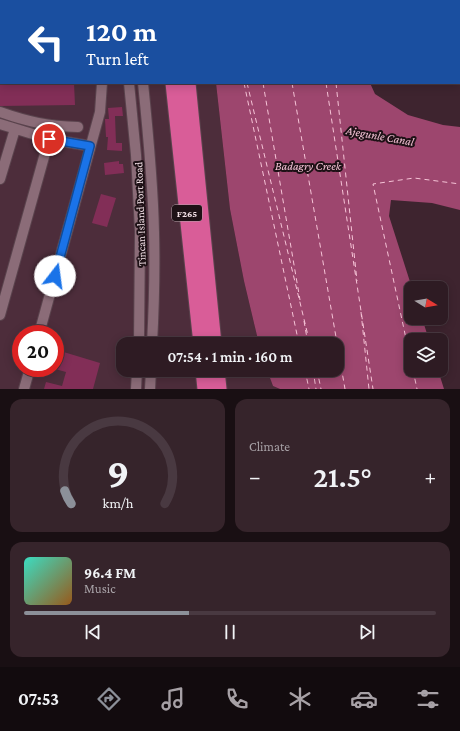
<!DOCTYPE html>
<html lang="en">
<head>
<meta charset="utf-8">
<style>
  :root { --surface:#2e1b23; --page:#36242b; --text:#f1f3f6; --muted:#a7a1a6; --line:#493941; --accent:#8c9099 }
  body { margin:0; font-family:"Crimson Pro",serif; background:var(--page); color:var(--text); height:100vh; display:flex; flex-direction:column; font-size:15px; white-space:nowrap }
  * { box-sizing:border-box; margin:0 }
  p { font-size:13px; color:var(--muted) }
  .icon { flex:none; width:22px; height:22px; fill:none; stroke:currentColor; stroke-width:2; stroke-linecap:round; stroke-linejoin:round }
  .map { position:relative; height:389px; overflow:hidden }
  .drawer { display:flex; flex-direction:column; gap:10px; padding:10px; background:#190f13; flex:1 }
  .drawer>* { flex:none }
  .guide { position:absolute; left:0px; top:0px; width:460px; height:84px; box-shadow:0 2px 10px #0003,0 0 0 1px var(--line); background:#1a4fa0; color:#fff; overflow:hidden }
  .needle { width:26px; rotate:101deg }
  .buttons { position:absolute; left:404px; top:281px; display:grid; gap:8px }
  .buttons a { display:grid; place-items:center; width:44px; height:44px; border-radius:8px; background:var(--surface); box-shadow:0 2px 10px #0003,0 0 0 1px var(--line); font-size:20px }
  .speed { position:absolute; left:12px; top:325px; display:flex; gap:8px; font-size:20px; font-weight:700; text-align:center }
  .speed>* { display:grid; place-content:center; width:52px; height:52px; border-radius:50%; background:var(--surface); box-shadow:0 2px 10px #0003,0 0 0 1px var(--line); line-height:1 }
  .speed .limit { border:6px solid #d22; background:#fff; color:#111 }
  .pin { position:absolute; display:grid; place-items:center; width:34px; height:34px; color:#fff; margin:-17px; border:2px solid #fff; border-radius:50%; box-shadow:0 1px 4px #0007 }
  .me { position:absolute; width:44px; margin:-22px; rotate:15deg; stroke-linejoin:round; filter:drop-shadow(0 0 3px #0008) }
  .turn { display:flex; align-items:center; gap:14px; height:84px; padding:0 20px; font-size:18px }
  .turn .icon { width:52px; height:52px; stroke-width:2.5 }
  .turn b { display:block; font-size:28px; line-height:34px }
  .big { font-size:30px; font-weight:600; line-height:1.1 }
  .drawer .tile { flex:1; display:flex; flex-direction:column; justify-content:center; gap:6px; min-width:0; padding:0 14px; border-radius:12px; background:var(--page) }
  .drawer .dial { align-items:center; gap:0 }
  .dial svg { height:104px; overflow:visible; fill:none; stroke:var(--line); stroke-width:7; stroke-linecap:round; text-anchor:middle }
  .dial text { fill:var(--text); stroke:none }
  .song { display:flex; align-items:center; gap:12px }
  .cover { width:48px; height:48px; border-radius:6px; background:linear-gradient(135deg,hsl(170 70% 55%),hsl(30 70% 35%)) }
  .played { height:4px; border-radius:2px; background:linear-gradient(90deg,var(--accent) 40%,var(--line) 40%) }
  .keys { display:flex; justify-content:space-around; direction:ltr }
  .heat { display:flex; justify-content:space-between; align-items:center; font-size:22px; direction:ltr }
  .drawer .tiles { flex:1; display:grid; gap:10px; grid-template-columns:1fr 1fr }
  .tile:last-child { grid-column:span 2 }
  .trip { position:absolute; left:116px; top:337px; width:228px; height:40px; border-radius:12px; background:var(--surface); box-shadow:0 2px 10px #0003,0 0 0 1px var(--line); font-weight:600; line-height:40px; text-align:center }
  .tabs { display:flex; height:64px; justify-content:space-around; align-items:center; background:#120b0e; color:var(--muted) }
  .tabs .icon { width:28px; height:28px }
  .tabs .selected { color:var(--accent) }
  .tabs b { font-size:18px; color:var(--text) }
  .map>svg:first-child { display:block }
</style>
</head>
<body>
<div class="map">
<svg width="460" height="389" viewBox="0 0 460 389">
  <rect width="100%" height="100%" fill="#3e242f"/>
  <path fill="#4d2d3b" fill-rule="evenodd" d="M 0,0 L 212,0 L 1,1 L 1,83 L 216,83 L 230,209 L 244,281 L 259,344 L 123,344 L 123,370 L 267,370 L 273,386 L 280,389 L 0,389 ZM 21,334 L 55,334 L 55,368 L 21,368 Z"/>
  <path fill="#9d466e" d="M 216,83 L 370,83 L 375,94 L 408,115 L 443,125 L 460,127 L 460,210 L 432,203 L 391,200 L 389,216 L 412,288 L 411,288 L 411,318 L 422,318 L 429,340 L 411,340 L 411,370 L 438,370 L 444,389 L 280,389 L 273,386 L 267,370 L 337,370 L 337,344 L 259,344 L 244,281 L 230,209 Z"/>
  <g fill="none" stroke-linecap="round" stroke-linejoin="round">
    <path stroke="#f6c4d7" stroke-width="1" stroke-dasharray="5 4" stroke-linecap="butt" d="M 226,0 L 226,1
      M 278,0 L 278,1
      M 313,0 L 313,1
      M 327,0 L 327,1
      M 239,1 L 239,0
      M 258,1 L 258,0
      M 244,83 L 299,344
      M 247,83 L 310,344
      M 263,83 L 300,300
      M 292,83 L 345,389
      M 326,83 L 373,389
      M 336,83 L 357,281
      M 361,312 L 369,389
      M 304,321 L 308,344
      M 411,362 L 373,184 L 414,178 L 460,184
      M 305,370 L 309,389
      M 313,370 L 316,389
      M 317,370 L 321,389
      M 413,370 L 417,389"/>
  </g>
  <path fill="#822e57" d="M 0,83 L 74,83 L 75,105 L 0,106 Z
    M 122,107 L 123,116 L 115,116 L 116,143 L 122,143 L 122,151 L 107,150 L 108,137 L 106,137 L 105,119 L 109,119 L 108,108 Z
    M 119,161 L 119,164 L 123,164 L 124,173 L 105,175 L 104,163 Z
    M 101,194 L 116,198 L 107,227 L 92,223 Z
    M 57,350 L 100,363 L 93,389 L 44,389 L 46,382 L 62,386 L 66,372 L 55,369 L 55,356 Z"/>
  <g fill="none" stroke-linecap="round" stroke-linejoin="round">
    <g stroke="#5a434d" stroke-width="12">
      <path id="minor" d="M 91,0 L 91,1
        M 119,0 L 119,1
        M 134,0 L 134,1
        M 129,83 L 136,155 L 140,231 L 139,344
        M 143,83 C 148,132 153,182 154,232 C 155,269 154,307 152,344
        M 0,112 C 28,122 48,126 78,127
        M 0,124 L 49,139 L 90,146
        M 0,179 L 15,129
        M 0,315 L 49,139
        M 39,334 L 100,112 L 102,83
        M 24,389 L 30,368
        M 136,389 L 137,370
        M 150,389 L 151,370"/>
    </g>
    <g stroke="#5a434d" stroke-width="17">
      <path id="highway" d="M 166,0 L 166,1
        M 180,0 L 180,1
        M 173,83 L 201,344
        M 188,83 L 214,344
        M 203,370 L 205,389
        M 217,370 L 219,389"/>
    </g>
    <use href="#minor" stroke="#8b6c78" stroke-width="10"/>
    <use href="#highway" stroke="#d95d98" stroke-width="15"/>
  </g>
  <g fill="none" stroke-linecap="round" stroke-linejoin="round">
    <g stroke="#114b97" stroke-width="10">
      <path id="route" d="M 49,139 L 90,146 L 55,276"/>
    </g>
    <use href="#route" stroke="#1a73e8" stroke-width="7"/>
  </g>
  <g text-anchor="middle" stroke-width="4" stroke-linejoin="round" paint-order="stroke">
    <rect fill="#1e1116" stroke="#b3a3a8" stroke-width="1" x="172" y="205" width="30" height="16" rx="3"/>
    <g font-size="10" font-weight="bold" fill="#f3e1e7">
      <text x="187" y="217">F265</text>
    </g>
    <g font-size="11" fill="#f3e1e7" stroke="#1e1116">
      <text transform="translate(140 214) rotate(-92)" y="4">Tincan Island Port Road</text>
    </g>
    <g font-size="12" font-style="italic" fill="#f6c4d7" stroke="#1e1116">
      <text transform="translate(380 136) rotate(10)" y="4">Ajegunle Canal</text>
      <text x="308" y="170">Badagry Creek</text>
    </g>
  </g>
</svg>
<div class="buttons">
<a><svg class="needle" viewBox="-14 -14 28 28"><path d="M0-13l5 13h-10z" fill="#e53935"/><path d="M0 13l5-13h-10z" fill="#a7a1a6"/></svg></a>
<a><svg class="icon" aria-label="layers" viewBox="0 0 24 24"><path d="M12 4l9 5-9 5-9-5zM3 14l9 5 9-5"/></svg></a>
</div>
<div class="speed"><div class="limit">20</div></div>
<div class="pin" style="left:49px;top:139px;background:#d93025"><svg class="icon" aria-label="arrive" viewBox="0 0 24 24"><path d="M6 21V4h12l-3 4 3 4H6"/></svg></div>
<svg class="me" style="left:55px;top:276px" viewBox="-20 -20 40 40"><circle r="19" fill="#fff"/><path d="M0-13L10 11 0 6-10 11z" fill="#1a73e8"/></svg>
<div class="trip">07:54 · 1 min · 160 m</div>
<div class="guide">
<div class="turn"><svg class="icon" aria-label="left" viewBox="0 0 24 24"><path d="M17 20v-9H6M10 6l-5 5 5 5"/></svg><div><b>120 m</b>Turn left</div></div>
</div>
</div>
<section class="drawer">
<div class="tiles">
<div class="tile dial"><svg viewBox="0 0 100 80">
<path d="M14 69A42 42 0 1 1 86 69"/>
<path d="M14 69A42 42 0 0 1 9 59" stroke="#8c9099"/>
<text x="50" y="56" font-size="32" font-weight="700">9</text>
<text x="50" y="72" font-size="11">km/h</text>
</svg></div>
<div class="tile"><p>Climate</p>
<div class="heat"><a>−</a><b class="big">21.5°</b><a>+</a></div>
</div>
<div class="tile">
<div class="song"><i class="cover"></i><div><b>96.4 FM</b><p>Music</p></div></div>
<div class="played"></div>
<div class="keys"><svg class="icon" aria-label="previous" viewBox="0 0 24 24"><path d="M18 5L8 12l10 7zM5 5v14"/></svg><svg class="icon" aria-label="pause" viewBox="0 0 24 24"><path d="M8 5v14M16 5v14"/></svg><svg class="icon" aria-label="next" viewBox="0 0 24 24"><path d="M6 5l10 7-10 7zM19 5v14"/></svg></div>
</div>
</div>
</section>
<nav class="tabs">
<b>07:53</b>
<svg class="icon selected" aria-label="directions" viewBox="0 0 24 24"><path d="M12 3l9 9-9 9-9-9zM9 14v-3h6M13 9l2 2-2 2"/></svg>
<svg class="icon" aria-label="music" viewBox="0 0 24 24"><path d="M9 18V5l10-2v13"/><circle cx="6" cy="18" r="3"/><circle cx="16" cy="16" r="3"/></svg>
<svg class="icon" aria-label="phone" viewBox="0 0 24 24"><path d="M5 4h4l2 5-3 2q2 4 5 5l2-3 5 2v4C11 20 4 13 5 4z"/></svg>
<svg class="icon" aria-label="climate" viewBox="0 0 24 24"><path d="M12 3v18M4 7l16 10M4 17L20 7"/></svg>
<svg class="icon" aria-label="car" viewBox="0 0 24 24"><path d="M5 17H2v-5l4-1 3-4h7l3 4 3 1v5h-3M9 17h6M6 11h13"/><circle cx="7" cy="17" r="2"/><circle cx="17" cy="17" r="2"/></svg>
<svg class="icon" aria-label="filters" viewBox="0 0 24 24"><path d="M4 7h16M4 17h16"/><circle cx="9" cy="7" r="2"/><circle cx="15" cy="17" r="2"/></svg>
</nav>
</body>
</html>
